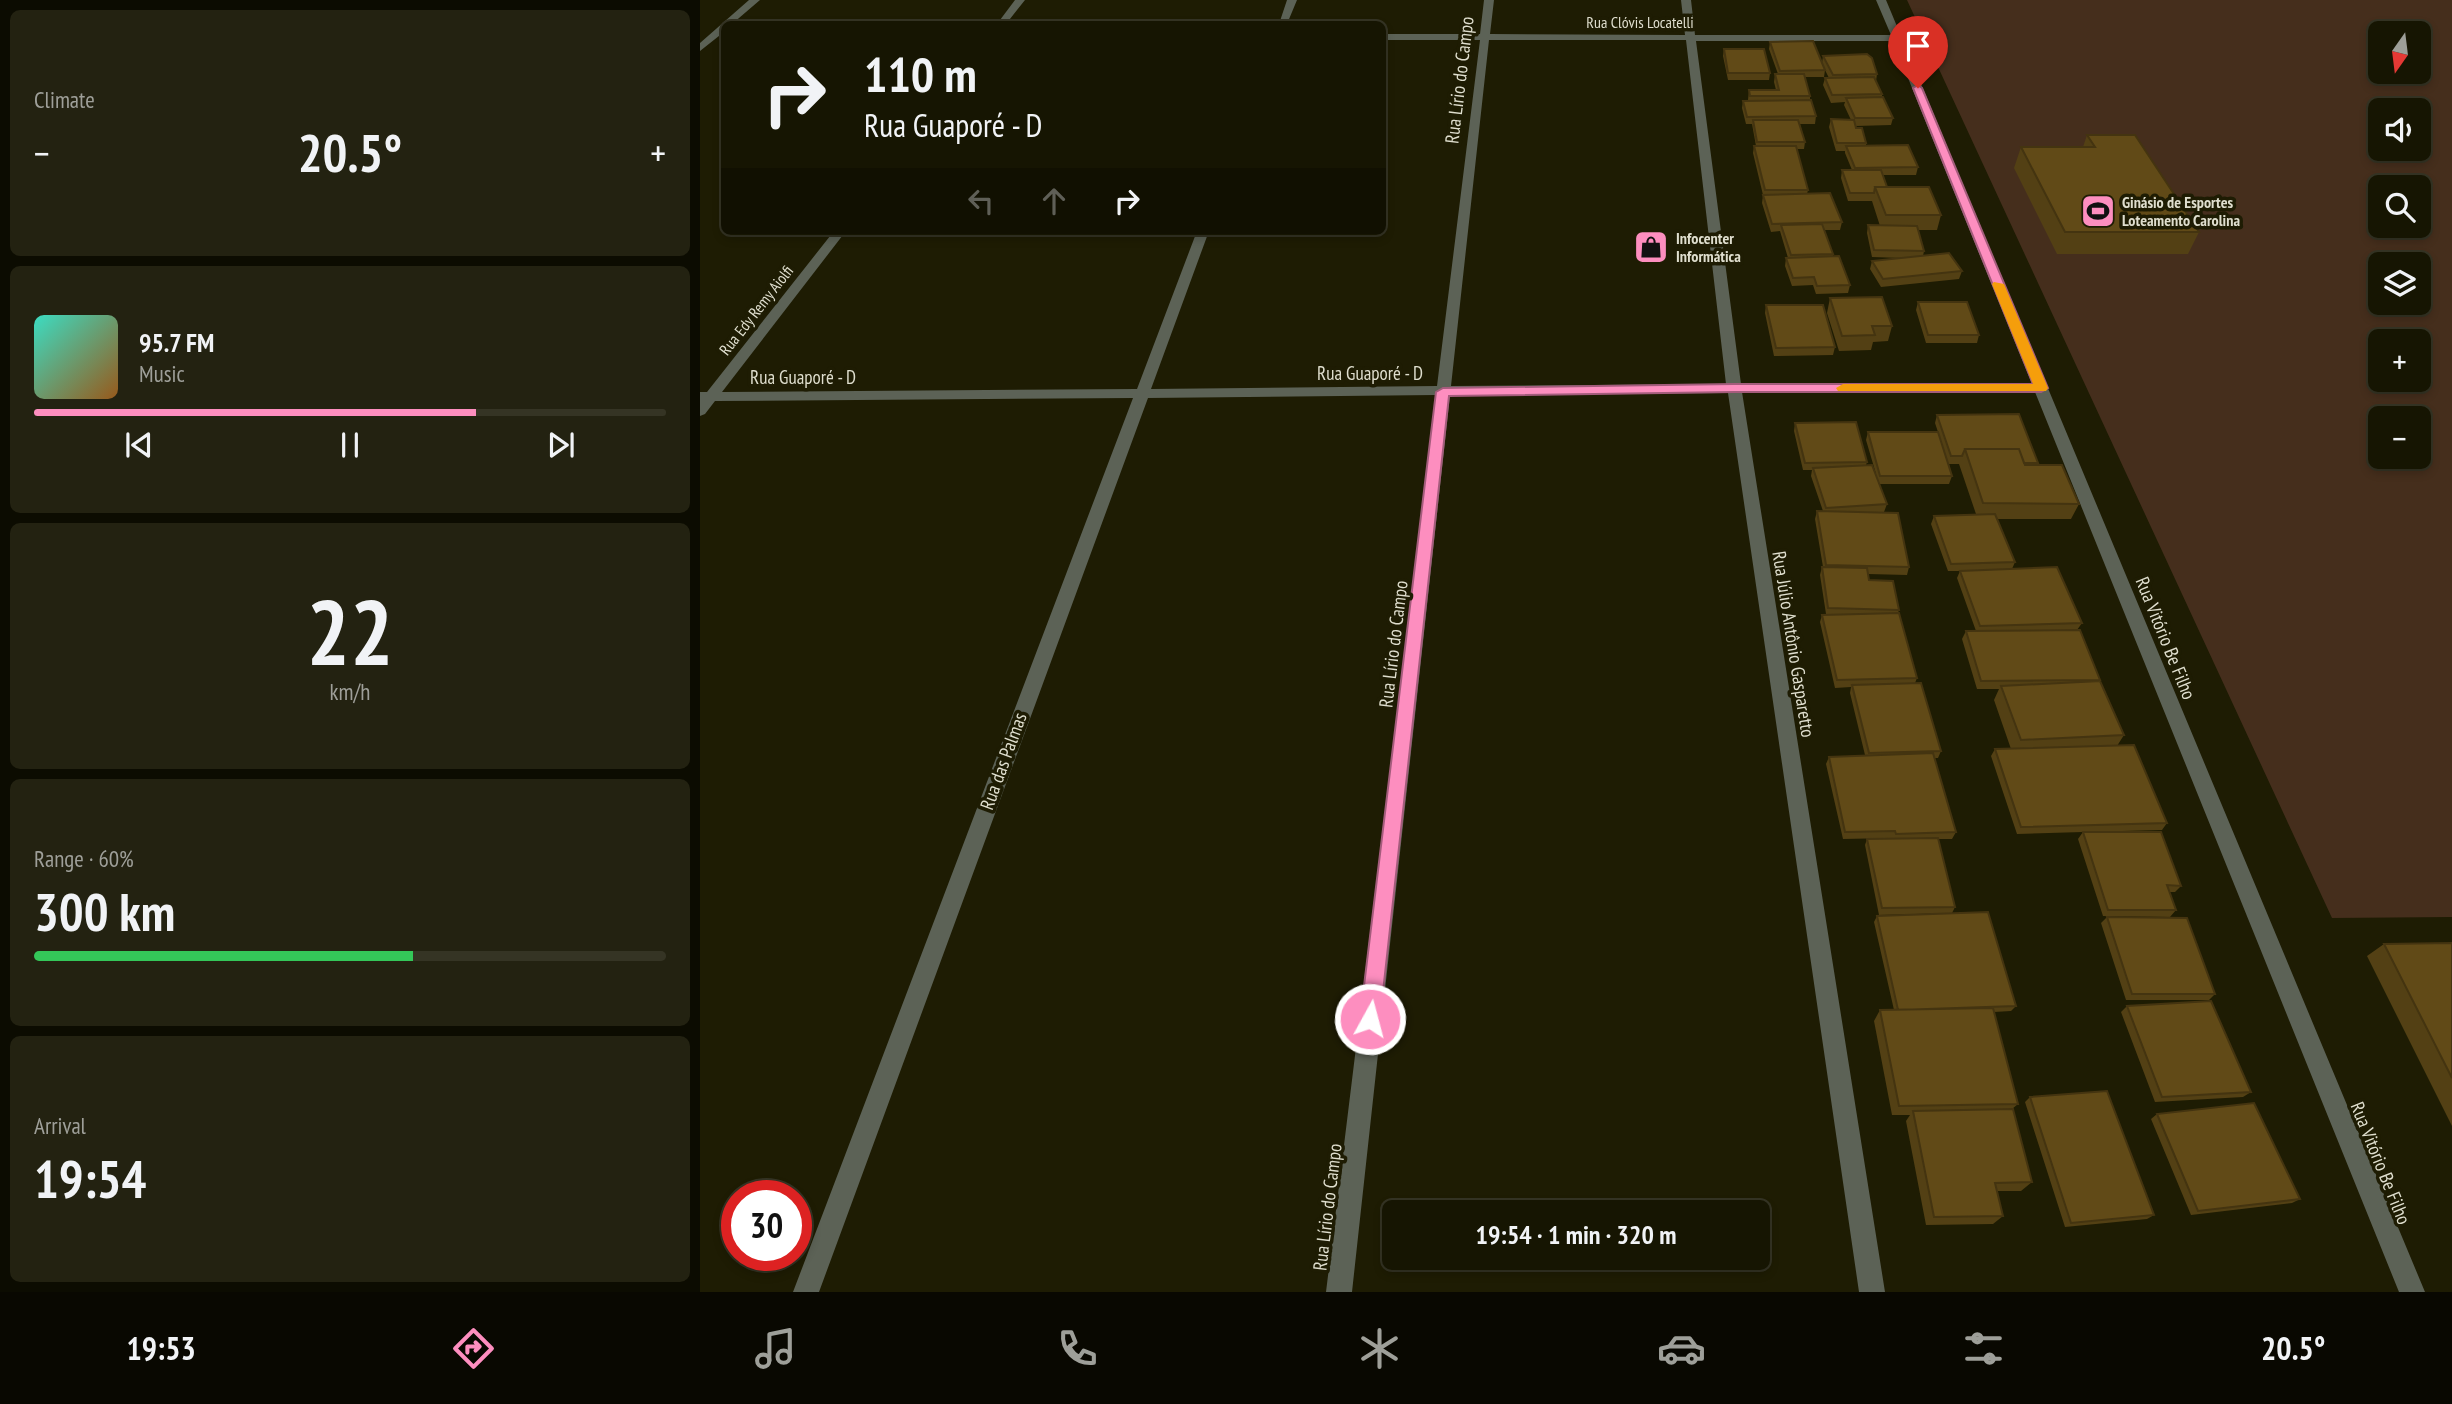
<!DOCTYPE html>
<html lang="en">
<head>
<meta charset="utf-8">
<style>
  :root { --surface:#161502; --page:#232211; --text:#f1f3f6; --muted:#9e9f99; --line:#353424; --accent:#fd8ebf }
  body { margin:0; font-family:"PT Sans Narrow",sans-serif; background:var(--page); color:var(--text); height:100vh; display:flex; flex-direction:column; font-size:26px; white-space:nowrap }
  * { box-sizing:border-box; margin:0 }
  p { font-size:23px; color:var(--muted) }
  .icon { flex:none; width:38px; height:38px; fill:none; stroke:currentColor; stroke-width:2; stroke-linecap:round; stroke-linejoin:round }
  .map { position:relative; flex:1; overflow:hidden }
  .side { display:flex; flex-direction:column; gap:10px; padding:10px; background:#0c0c01; width:700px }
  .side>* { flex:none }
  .hud { position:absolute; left:21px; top:21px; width:665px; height:214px; border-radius:10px; box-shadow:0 4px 10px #0003,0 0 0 2px var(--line); background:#161502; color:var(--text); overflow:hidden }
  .needle { width:46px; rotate:194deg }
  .controls { position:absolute; left:1668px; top:21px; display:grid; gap:14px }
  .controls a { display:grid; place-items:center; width:63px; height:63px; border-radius:10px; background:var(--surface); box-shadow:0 4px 10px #0003,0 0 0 2px var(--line); font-size:35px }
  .speed { position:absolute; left:21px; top:1180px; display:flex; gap:14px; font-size:35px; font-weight:700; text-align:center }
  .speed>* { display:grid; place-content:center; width:91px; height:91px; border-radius:50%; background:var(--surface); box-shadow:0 4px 10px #0003,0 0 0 2px var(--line); line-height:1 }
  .speed .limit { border:10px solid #d22; background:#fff; color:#111 }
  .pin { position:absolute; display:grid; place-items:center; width:60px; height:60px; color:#fff; margin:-72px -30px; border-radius:50% 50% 50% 0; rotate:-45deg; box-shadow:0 0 7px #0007 }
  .pin .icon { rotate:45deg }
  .me { position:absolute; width:77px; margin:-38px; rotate:7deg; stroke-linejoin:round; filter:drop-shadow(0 0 5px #0008) }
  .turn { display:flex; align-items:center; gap:24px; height:147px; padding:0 28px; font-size:32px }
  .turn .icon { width:91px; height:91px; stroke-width:2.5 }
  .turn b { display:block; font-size:49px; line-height:60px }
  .lanes { display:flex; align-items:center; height:66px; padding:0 28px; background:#0003; justify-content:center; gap:35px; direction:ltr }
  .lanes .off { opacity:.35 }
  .big { font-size:52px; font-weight:600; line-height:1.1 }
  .side .widget { flex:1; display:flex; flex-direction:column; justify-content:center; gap:10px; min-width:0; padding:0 24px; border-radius:10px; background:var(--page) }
  .side .dial { align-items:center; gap:0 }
  .dial b { font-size:91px; line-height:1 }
  .song { display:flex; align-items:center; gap:21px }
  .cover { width:84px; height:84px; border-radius:10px; background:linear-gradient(135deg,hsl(170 70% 55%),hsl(30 70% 35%)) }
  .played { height:7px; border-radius:4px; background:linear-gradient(90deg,var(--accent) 70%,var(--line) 70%) }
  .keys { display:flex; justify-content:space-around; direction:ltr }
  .heat { display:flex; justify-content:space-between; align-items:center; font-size:38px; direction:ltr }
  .charge { height:10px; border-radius:5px; background:linear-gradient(90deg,#34c759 60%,var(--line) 0) }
  .trip { position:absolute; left:682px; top:1200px; width:388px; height:70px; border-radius:10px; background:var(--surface); box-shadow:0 4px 10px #0003,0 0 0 2px var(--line); font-weight:600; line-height:70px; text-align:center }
  .menu { display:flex; height:112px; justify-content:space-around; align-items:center; background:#090801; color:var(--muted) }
  .menu .icon { width:49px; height:49px }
  .menu .on { color:var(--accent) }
  .menu b { font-size:32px; color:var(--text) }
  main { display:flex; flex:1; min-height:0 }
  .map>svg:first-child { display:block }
</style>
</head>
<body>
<main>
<section class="side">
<div class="widget"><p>Climate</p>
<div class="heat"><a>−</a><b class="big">20.5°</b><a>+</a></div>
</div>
<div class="widget">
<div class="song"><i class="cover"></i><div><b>95.7 FM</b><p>Music</p></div></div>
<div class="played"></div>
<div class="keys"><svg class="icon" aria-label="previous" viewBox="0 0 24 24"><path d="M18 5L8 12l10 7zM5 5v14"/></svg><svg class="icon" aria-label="pause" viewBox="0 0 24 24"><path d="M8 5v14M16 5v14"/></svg><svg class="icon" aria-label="next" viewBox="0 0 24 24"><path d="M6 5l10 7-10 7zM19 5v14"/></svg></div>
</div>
<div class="widget dial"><b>22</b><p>km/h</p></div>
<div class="widget"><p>Range · 60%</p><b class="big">300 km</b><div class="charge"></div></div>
<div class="widget"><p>Arrival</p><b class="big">19:54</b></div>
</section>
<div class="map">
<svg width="1752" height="1292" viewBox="0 0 1752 1292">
  <rect width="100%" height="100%" fill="#1e1c03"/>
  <path fill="#452e1c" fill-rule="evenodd" d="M 1207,0 L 1752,0 L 1752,917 L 1632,918 ZM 1680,33 L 1718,33 L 1718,72 L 1680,72 ZM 1680,110 L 1718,110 L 1718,149 L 1680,149 ZM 1680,187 L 1718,187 L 1718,226 L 1680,226 ZM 1680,264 L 1718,264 L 1718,303 L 1680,303 ZM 1680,341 L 1718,341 L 1718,380 L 1680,380 ZM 1680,418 L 1718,418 L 1718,457 L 1680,457 Z"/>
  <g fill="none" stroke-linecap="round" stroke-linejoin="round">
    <path fill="#5c6256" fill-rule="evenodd" d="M 49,0 L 60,0 L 32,24 L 24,24 L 24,32 L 0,51 L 0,43 Z
      M 315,0 L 325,0 L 306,24 L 297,24 Z
      M 587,0 L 597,0 L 587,24 L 579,24 Z
      M 784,0 L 794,0 L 790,34 L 985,35 L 981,0 L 991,0 L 995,35 L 1191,35 L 1176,0 L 1186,0 L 1725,1292 L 1699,1292 L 1335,392 L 1042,392 L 1185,1292 L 1159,1292 L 1028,393 L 750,395 L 652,1292 L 626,1292 L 736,395 L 448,398 L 119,1292 L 93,1292 L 433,398 L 15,401 L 5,414 L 0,416 L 0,392 L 7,392 L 134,231 L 146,231 L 22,392 L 437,389 L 497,231 L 509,231 L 451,389 L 737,386 L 780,40 L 682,40 L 682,34 L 780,34 ZM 789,40 L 986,40 L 1026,384 L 751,386 ZM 996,41 L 1193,41 L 1332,384 L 1041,384 Z"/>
  </g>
  <path fill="#534014" d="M 1070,42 L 1122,63 L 1123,56 L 1177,74 L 1176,81 L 1182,94 L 1182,97 L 1193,118 L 1191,125 L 1156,126 L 1166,143 L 1166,145 L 1218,167 L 1216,175 L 1183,175 L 1187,187 L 1241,215 L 1237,230 L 1218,230 L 1224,251 L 1223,256 L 1262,271 L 1259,279 L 1181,287 L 1170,269 L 1172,261 L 1201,258 L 1172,257 L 1167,233 L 1168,225 L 1180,226 L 1172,201 L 1148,201 L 1141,178 L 1142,170 L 1152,170 L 1145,153 L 1145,151 L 1136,151 L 1129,127 L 1131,119 L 1151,120 L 1144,105 L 1145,102 L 1131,103 L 1123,85 L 1125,78 L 1129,78 L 1123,66 L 1125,70 L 1124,77 L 1104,77 L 1110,96 L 1110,100 L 1116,116 L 1115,124 L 1100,124 L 1105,142 L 1104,149 L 1097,149 L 1108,190 L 1107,194 L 1142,222 L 1140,230 L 1124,230 L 1133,254 L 1133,256 L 1150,285 L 1148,293 L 1116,294 L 1113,285 L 1092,286 L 1085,266 L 1086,258 L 1088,258 L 1080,231 L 1071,232 L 1062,203 L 1063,195 L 1053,153 L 1054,146 L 1056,146 L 1052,124 L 1046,124 L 1042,108 L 1043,101 L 1048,100 L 1049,90 L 1076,90 L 1074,82 L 1075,74 L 1078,74 L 1069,49 Z
    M 1024,49 L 1070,73 L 1069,80 L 1028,80 L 1023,56 Z
    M 1387,135 L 1499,232 L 1488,254 L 1357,254 L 1314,168 L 1321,147 L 1383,147 Z
    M 1130,298 L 1192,326 L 1188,341 L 1173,342 L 1171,350 L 1139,351 L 1127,313 Z
    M 1218,302 L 1279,335 L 1277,343 L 1226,343 L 1216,310 Z
    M 1066,305 L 1135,347 L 1133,355 L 1074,356 L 1065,313 Z
    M 1237,415 L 1338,463 L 1337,465 L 1379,504 L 1371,519 L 1297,519 L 1315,562 L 1312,569 L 1382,623 L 1377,630 L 1424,735 L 1417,746 L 1467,823 L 1462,830 L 1383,832 L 1481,886 L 1475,892 L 1469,892 L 1476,910 L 1470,917 L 1403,916 L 1378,839 L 1383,832 L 1317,834 L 1291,756 L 1295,749 L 1311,749 L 1294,700 L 1299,689 L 1277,689 L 1262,639 L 1266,631 L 1276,631 L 1257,578 L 1260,571 L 1248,571 L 1231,524 L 1234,516 L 1276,514 L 1259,464 L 1249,464 L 1252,476 L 1249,484 L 1179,484 L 1187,504 L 1184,512 L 1172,512 L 1209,567 L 1207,575 L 1168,574 L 1169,580 L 1199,610 L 1198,613 L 1217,678 L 1215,683 L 1241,751 L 1238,758 L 1234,758 L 1256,832 L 1252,839 L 1238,839 L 1255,907 L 1252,913 L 1179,915 L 1165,845 L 1167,839 L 1192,838 L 1143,839 L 1126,764 L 1129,757 L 1165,755 L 1150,693 L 1151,687 L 1135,688 L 1120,622 L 1122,615 L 1126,614 L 1120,575 L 1122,567 L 1123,567 L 1115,519 L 1117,511 L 1123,511 L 1111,476 L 1112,470 L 1103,470 L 1094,431 L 1095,423 L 1167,462 L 1166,465 L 1176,474 L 1166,440 L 1168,432 L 1238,432 L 1235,423 Z
    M 1177,916 L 1316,1006 L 1311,1011 L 1294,1012 L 1318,1104 L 1312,1109 L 1332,1182 L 1321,1191 L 1297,1191 L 1303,1216 L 1293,1224 L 1226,1225 L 1206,1121 L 1210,1115 L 1192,1115 L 1174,1021 L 1180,1010 L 1194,1010 L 1174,922 Z
    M 1407,917 L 1515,994 L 1509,1000 L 1426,1000 L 1401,923 Z
    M 1752,943 L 1752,1126 L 1667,956 L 1684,944 Z
    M 1427,1006 L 1551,1092 L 1543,1097 L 1455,1102 L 1421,1012 Z
    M 1330,1097 L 1454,1215 L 1447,1219 L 1365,1227 L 1325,1102 Z
    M 1457,1114 L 1600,1199 L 1592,1203 L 1491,1215 L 1451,1119 Z"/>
  <path fill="#614a17" stroke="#443410" stroke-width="2" d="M 1113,41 L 1125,70 L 1080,71 L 1070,42 Z
    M 1024,49 L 1064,49 L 1070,73 L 1028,73 Z
    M 1167,54 L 1172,58 L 1177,74 L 1133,75 L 1123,56 Z
    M 1075,74 L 1104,74 L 1110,96 L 1050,96 L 1049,90 L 1079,90 Z
    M 1174,77 L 1182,94 L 1132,95 L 1125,78 Z
    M 1183,97 L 1193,118 L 1155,118 L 1146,98 Z
    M 1111,100 L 1116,116 L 1047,117 L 1043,101 Z
    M 1131,119 L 1154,120 L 1156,128 L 1162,128 L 1166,143 L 1137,143 Z
    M 1053,120 L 1098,120 L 1105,142 L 1057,142 Z
    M 1387,135 L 1435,135 L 1499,232 L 1365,232 L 1321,147 L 1395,147 Z
    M 1208,145 L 1218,167 L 1155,168 L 1146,146 Z
    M 1054,146 L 1096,146 L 1108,190 L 1065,190 Z
    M 1142,170 L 1181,170 L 1187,187 L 1175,187 L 1174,193 L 1150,193 Z
    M 1175,187 L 1229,187 L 1241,215 L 1186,215 Z
    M 1130,193 L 1142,222 L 1072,224 L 1063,195 Z
    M 1122,224 L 1133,254 L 1091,255 L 1081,225 Z
    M 1168,225 L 1217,226 L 1224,251 L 1174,250 Z
    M 1249,253 L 1262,271 L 1183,279 L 1172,261 Z
    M 1139,256 L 1150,285 L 1117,286 L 1114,277 L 1093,278 L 1086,258 Z
    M 1182,297 L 1192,326 L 1172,326 L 1175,335 L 1142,336 L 1130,298 Z
    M 1218,302 L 1267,302 L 1279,335 L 1228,335 Z
    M 1066,305 L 1123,305 L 1135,347 L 1076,348 Z
    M 1319,414 L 1338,463 L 1324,463 L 1319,449 L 1265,449 L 1262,456 L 1251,456 L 1237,415 Z
    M 1156,422 L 1167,462 L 1105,463 L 1095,423 Z
    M 1168,432 L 1238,432 L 1252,476 L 1180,476 Z
    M 1265,449 L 1319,449 L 1325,465 L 1362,465 L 1379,504 L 1283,503 Z
    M 1172,465 L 1187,504 L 1126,508 L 1113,468 Z
    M 1117,511 L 1198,513 L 1209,567 L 1126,565 Z
    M 1295,514 L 1315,562 L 1251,564 L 1234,516 Z
    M 1122,567 L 1167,568 L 1169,580 L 1193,581 L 1199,610 L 1128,608 Z
    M 1357,567 L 1382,623 L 1280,626 L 1260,571 Z
    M 1199,613 L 1217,678 L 1137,680 L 1122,615 Z
    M 1380,630 L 1400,680 L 1281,681 L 1266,631 Z
    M 1400,681 L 1424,735 L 1321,740 L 1301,686 Z
    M 1221,683 L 1241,751 L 1169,753 L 1152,685 Z
    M 1434,745 L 1467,823 L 1321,827 L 1295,749 Z
    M 1233,753 L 1256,832 L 1196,834 L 1195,831 L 1145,832 L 1129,757 Z
    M 1383,832 L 1461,832 L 1481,886 L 1467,885 L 1476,910 L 1408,910 Z
    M 1238,838 L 1255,907 L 1182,908 L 1167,839 Z
    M 1288,912 L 1316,1006 L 1198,1010 L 1177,916 Z
    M 1407,917 L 1487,918 L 1515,994 L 1432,994 Z
    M 1752,943 L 1752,1078 L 1684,944 Z
    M 1511,1001 L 1551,1092 L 1462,1097 L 1427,1006 Z
    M 1293,1008 L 1318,1104 L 1199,1106 L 1180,1010 Z
    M 1407,1091 L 1454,1215 L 1371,1223 L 1330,1097 Z
    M 1554,1103 L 1600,1199 L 1498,1211 L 1457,1114 Z
    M 1313,1109 L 1332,1182 L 1295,1183 L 1303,1216 L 1234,1217 L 1213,1111 Z"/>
  <path fill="#fd8ebf" stroke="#a45c7c" stroke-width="2" d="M 1218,85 L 1222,88 L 1348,388 L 1341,392 L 1034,392 L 749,396 L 680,1019 L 677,1026 L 670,1029 L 663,1026 L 660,1019 L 736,392 L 743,388 L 1034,384 L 1333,384 L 1213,88 Z"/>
  <path fill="#f59e0b" d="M 1294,282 L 1304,284 L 1348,388 L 1346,391 L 1138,391 L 1136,388 L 1143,384 L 1333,384 L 1292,284 Z"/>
  <defs>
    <g id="stadium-square" transform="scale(1.75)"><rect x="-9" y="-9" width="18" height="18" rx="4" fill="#fd8ebf" stroke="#1e1c03"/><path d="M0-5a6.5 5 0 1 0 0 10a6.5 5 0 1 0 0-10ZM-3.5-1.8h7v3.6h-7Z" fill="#111"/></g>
    <g id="shop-square" transform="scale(1.75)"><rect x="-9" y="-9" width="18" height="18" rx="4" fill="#fd8ebf" stroke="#1e1c03"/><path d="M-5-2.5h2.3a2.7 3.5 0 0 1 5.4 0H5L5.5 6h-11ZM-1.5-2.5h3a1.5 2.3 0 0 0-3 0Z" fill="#111"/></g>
  </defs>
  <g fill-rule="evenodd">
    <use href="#stadium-square" x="1398" y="211"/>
    <use href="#shop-square" x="951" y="247"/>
  </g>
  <g text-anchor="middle" stroke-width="7" stroke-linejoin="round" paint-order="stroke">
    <g font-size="16" fill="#dfdece" stroke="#1e1c03">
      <text x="940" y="28">Rua Clóvis Locatelli</text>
      <text transform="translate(56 310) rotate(-52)" y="6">Rua Edy Remy Aiolfi</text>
    </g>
    <g font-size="16" font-weight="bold" fill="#dfdece" stroke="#1e1c03" text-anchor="start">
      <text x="1422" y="208">Ginásio de Esportes<tspan x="1422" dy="18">Loteamento Carolina</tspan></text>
      <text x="976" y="244">Infocenter<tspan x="976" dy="18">Informática</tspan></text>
    </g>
    <g font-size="19" fill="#dfdece" stroke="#1e1c03">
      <text transform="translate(759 80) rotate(-83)" y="7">Rua Lírio do Campo</text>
      <text x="670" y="380">Rua Guaporé - D</text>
      <text x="103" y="384">Rua Guaporé - D</text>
      <text transform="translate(1466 638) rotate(68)" y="7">Rua Vitório Be Filho</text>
      <text transform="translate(693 644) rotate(-83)" y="7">Rua Lírio do Campo</text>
      <text transform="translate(1094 644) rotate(81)" y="7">Rua Júlio Antônio Gasparetto</text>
      <text transform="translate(303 761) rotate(-70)" y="7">Rua das Palmas</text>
      <text transform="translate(1681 1163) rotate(68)" y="7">Rua Vitório Be Filho</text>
      <text transform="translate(627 1207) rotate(-83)" y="7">Rua Lírio do Campo</text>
    </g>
  </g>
</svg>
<div class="controls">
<a><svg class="needle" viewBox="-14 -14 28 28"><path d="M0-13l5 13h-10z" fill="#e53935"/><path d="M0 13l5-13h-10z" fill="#9e9f99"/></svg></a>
<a><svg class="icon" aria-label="sound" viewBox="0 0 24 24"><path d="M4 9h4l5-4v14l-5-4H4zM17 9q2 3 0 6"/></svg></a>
<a><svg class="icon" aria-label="search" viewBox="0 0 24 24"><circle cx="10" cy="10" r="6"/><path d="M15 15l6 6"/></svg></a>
<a><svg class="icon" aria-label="layers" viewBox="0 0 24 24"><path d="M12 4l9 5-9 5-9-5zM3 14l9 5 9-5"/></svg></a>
<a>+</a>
<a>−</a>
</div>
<div class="speed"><div class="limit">30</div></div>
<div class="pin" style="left:1218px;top:88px;background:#d93025"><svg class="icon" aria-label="arrive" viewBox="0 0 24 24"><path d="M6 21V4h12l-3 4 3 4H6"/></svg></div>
<svg class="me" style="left:670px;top:1019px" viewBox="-20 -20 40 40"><circle r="17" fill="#fd8ebf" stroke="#fff" stroke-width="3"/><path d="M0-11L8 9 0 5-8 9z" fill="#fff"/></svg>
<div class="trip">19:54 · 1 min · 320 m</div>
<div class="hud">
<div class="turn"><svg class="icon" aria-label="right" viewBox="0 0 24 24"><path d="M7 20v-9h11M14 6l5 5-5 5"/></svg><div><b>110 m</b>Rua Guaporé - D</div></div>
<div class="lanes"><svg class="icon off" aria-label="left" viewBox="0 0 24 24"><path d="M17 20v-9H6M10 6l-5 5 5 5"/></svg><svg class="icon off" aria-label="ahead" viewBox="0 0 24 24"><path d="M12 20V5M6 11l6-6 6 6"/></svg><svg class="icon" aria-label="right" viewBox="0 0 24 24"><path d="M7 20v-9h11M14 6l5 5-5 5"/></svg></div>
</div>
</div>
</main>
<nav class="menu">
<b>19:53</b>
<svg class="icon on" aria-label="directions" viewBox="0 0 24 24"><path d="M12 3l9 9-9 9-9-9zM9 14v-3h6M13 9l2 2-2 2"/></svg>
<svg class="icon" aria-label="music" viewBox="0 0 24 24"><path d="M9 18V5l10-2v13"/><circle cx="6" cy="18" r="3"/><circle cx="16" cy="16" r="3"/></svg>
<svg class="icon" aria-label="phone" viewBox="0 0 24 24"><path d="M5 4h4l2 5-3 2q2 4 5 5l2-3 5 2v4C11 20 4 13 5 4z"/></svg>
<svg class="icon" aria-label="climate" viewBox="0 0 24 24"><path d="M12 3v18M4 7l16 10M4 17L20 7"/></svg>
<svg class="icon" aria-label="car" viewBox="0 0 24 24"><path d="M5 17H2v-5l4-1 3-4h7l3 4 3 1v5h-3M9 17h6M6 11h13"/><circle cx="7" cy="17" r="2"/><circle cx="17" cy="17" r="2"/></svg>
<svg class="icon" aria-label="filters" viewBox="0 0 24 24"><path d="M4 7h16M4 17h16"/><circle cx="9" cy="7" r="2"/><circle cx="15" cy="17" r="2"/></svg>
<b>20.5°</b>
</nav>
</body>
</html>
